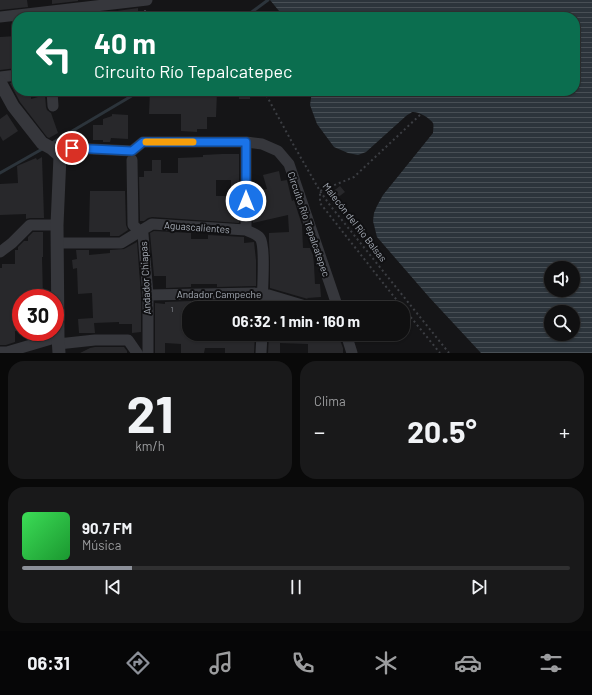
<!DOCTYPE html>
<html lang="es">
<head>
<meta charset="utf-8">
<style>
  :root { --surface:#101011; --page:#19191a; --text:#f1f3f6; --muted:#9c9d9f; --line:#303031; --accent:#8c9099 }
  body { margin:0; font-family:Barlow,sans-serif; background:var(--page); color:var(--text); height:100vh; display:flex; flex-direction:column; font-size:15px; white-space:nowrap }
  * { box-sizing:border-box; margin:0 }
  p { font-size:13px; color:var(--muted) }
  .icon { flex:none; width:22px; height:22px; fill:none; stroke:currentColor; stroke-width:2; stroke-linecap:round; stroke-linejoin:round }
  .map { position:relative; height:353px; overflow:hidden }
  .details { display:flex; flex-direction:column; gap:8px; padding:8px; background:#090909; flex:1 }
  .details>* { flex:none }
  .guide { position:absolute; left:12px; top:12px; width:568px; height:84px; border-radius:16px; box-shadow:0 1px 3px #0004,0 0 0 1px var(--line); background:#0b6e4f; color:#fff; overflow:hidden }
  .controls { position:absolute; left:544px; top:261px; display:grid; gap:8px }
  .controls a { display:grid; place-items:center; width:36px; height:36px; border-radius:50%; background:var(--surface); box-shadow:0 1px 3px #0004,0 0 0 1px var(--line); font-size:20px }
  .speed { position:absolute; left:12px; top:289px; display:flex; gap:8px; font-size:20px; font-weight:700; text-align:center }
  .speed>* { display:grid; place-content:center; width:52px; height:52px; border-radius:50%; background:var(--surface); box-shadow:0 1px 3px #0004,0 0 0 1px var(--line); line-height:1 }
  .speed .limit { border:6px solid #d22; background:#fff; color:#111 }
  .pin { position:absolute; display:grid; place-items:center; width:34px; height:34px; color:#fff; margin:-17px; border:2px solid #fff; border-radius:50%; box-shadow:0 1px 4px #0007 }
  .me { position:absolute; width:44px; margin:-22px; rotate:0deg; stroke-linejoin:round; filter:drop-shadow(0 0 3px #0008) }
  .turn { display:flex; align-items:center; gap:14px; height:84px; padding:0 16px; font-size:18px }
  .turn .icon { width:52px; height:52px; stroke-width:2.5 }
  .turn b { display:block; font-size:28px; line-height:34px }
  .big { font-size:30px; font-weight:700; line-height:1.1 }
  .details .tile { flex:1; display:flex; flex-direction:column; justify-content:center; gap:6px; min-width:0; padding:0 14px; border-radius:16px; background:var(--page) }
  .details .dial { align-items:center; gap:0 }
  .dial b { font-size:52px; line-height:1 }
  .song { display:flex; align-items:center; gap:12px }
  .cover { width:48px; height:48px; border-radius:6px; background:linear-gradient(135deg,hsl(130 70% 55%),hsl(130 70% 35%)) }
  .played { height:4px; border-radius:2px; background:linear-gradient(90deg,var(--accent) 20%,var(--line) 20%) }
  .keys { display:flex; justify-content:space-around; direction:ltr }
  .heat { display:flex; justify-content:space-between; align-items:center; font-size:22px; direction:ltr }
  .details .tiles { flex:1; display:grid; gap:8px; grid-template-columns:1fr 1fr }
  .tile:last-child { grid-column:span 2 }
  .trip { position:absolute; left:182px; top:301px; width:228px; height:40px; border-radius:16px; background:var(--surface); box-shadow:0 1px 3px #0004,0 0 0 1px var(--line); font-weight:700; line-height:40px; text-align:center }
  .menu { display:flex; height:64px; justify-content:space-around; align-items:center; background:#060607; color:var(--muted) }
  .menu .icon { width:28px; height:28px }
  .menu .selected { color:var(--accent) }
  .menu b { font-size:18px; color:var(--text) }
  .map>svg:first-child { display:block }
</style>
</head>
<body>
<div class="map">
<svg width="592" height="353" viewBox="0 0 592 353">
  <defs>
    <pattern id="water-rules" width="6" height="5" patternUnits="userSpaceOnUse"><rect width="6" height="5" fill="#2c343b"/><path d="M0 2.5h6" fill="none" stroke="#484f55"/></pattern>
  </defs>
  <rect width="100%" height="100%" fill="#151517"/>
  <path fill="url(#water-rules)" fill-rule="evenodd" d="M 270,0 L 592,0 L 592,353 L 481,353 L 429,297 L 377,237 L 373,221 L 374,213 L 377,206 L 383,195 L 433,133 C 433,130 434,126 433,123 C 430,118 418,111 412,112 C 411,113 407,115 406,116 L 366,152 L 358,155 L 348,153 L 334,147 L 317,124 L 310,105 L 312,91 L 575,91 L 575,17 L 284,17 ZM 551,268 L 573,268 L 573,290 L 551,290 ZM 551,312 L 573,312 L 573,334 L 551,334 Z"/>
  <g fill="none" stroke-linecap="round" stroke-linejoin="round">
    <path stroke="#2c343b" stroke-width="3" d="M 245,17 L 268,0
      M 52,143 L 140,91
      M 0,173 L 44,148"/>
  </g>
  <path fill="#28282b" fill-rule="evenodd" d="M 0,0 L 27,0 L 28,7 L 0,10 Z
    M 52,0 L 78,0 L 78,1 L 52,4 Z
    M 138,8 L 138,17 L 117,17 L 117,11 Z
    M 17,36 L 17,68 L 0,70 L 0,37 Z
    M 17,82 L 17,91 L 31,91 L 31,99 L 45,95 L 46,107 L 47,110 L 51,113 L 58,133 L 49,138 L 47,137 L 20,102 L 10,83 Z
    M 150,91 L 164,91 L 164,93 L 181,94 L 181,91 L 217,92 L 216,117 L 207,117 L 207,129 L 197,129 L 197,132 L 181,131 L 181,114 L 149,114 Z
    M 239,91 L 250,91 L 250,99 L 239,99 Z
    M 7,114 L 18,131 L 3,141 L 0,136 L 0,119 Z
    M 112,114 L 128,115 L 128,139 L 111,138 L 110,142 L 103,142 L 103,140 L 93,140 L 93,125 L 103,125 L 103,119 L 112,116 Z
    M 222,154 L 239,154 L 239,223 L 152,217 L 148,218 L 144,221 L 140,221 L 139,177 L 144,177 L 144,171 L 152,171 L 152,160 L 161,160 L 161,173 L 178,173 L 178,158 L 203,157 L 203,155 ZM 216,180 L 231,180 L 231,196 L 216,196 Z
    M 42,157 L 44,218 L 30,218 L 26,219 L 26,214 L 0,215 L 0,184 L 18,183 L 17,166 L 36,158 L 37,160 Z
    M 279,171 L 281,181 L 287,180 L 292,201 L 294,200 L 302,225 L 303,248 L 310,248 L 313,255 L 314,265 L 315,284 L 320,284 L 321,297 L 307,298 L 308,299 L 270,288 L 270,260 L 269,242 L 269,233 L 289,232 L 288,215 L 253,223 L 253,192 L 267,189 L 263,175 Z
    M 340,186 L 345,192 L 333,201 L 328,195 Z
    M 90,191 L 125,191 L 126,225 L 128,230 L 119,236 L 110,236 L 110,232 L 89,232 Z
    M 338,197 L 347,208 L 341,213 L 332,202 Z
    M 154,231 L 191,233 L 191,239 L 208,239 L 208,235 L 244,237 L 244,243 L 254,242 L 256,260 L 256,286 L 217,287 L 217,284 L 191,284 L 191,287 L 166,288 L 166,276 L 154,276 L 150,233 Z
    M 33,232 L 43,232 L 43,257 L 42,257 L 43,298 L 21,298 L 21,331 L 15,331 L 15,342 L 6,345 L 0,345 L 0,268 L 2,268 L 2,264 L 15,264 L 15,250 L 18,250 L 18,247 L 24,241 L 28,241 L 28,237 Z
    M 137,242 L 141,295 L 141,332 L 132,333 L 132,324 L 119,324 L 119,322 L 94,323 L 95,333 L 79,333 L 78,319 L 93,318 L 92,293 L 78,294 L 77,268 L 73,269 L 72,260 L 77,259 L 76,250 L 89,250 L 89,255 L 110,253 L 110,250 L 124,249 Z
    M 255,300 L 255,308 L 206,308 L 206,301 Z
    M 191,301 L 191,308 L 184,308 L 184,329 L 189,330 L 189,334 L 255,334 L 254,353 L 225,353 L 225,348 L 205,348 L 204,353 L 181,353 L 181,344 L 165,343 L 165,353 L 155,353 L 155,303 L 165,304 L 165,302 Z
    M 269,334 L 292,334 L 292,336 L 307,336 L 307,334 L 337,334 L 337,340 L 340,340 L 343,348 L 343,353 L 308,353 L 308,344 L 280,343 L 280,353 L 268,353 Z
    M 95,347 L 124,347 L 127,351 L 127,353 L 80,353 L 90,348 Z"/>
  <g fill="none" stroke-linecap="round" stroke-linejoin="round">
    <path stroke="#3c3e43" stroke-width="2" stroke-dasharray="2 3" stroke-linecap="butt" d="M 145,10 L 145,17
      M 264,91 L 293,144 L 320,191 L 329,204 L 449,353
      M 420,115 L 354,177 L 320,191 L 320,203 L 391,293 L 440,353"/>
    <path stroke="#36373c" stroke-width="11" d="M 0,17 L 147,0
      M 0,77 L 17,75
      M 52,91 L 53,106
      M 246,142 L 246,230 C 250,232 257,234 260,238 C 266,246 262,295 262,308
      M 60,156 L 72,148 L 132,151 L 143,142 L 246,142 L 262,144 L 278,151 L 289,164 L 338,308
      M 132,160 L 133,225 L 143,234 L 148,295 L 148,353
      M 57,243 L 121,243 L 152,224 L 246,230
      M 0,252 L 12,243 L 30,225 L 57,225
      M 148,295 L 262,293 L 312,308
      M 346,334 L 352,353
      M 58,344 L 95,340 L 128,340 L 137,353
      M 0,352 L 7,352 L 58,337
      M 261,353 L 262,334"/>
    <path stroke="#36373c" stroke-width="13" d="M 0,82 L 13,106 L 42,143 L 51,148 L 60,156 L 57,225 L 58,337 L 59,353"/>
  </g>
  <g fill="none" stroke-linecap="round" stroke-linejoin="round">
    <g stroke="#114b97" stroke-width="10">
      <path id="route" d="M 72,148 L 132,151 L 143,142 L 246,142 L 246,201"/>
    </g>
    <use href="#route" stroke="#1a73e8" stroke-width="7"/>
    <path stroke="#f59e0b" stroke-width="7" d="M 146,142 L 193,142"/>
  </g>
  <g text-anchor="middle" stroke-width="4" stroke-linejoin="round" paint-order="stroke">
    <g font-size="8" fill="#868b93">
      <text x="172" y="312">1</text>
    </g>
    <g font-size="10" fill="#a7adb7" stroke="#101012">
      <text transform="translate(355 222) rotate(52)" y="4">Malecón del Río Balsas</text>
      <text transform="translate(309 224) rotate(71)" y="4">Circuito Río Tepalcatepec</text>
      <text transform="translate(197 227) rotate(4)" y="4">Aguascalientes</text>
      <text transform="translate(145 278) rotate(-93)" y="4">Andador Chiapas</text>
      <text x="219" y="298">Andador Campeche</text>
    </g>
  </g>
</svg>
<div class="controls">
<a><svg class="icon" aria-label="sound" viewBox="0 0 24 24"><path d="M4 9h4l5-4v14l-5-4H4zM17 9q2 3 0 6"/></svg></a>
<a><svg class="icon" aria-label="search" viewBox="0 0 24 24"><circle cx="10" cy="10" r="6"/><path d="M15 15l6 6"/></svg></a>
</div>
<div class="speed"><div class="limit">30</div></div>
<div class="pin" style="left:72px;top:148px;background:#d93025"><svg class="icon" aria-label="arrive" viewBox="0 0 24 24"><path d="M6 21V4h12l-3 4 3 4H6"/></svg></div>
<svg class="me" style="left:246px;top:201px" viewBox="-20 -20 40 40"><circle r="17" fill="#1a73e8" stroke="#fff" stroke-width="3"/><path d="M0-11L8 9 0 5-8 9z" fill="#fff"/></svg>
<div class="trip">06:32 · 1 min · 160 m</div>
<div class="guide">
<div class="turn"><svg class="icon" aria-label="left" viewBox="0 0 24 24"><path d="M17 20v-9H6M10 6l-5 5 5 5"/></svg><div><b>40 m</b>Circuito Río Tepalcatepec</div></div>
</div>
</div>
<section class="details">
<div class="tiles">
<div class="tile dial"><b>21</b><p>km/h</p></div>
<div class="tile"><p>Clima</p>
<div class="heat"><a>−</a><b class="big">20.5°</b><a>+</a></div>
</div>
<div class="tile">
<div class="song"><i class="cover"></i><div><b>90.7 FM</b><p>Música</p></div></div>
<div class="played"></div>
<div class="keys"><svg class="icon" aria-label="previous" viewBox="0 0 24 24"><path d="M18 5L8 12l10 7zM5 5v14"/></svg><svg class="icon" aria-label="pause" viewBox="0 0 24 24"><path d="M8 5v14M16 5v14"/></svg><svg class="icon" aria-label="next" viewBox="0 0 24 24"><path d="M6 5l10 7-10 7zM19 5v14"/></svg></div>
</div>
</div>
</section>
<nav class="menu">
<b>06:31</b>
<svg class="icon selected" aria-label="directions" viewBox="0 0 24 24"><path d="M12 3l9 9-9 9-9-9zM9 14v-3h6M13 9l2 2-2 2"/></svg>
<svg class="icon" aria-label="music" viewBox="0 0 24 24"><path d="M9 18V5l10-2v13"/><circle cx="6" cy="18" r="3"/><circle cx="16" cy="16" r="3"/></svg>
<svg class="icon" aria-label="phone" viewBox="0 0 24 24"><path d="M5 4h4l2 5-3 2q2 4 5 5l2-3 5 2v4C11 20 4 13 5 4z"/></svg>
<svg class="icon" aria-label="climate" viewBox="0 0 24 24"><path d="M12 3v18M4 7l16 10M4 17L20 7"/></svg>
<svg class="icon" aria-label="car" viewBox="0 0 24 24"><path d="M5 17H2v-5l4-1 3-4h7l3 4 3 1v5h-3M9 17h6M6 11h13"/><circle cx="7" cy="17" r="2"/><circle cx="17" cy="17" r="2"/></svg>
<svg class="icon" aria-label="filters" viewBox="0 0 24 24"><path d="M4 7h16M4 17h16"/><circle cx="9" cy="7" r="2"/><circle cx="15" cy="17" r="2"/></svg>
</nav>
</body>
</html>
